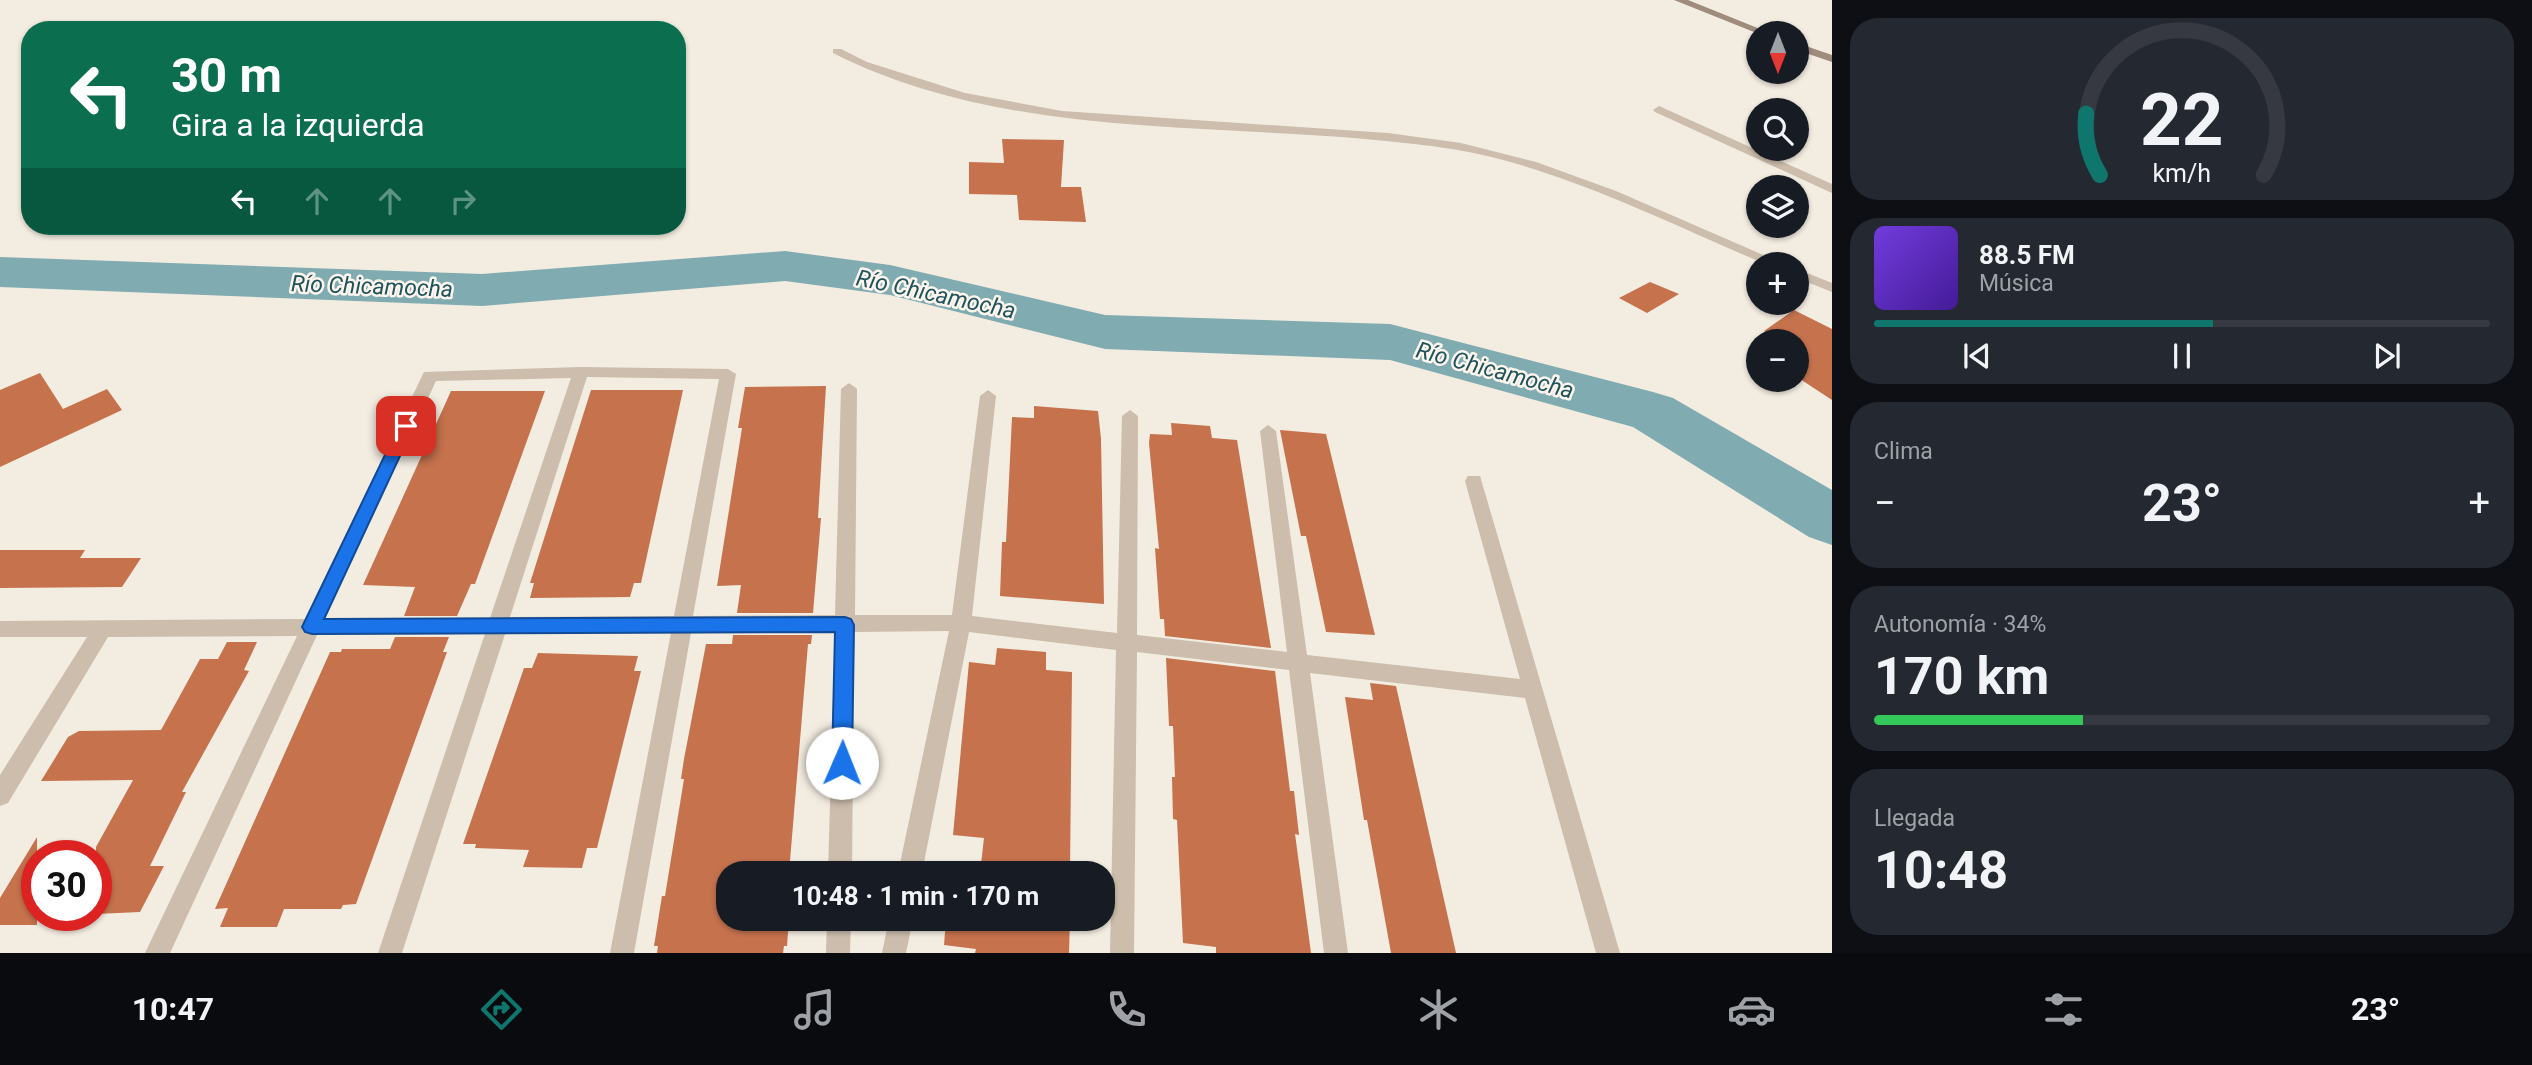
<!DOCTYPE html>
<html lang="es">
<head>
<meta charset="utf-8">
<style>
  :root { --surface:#171b24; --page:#242831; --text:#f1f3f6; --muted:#9ea1a6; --line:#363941; --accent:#0f766e }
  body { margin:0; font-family:Roboto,sans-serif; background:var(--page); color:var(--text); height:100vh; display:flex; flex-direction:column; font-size:26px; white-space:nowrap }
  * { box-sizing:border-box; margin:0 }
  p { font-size:23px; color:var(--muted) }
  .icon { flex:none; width:38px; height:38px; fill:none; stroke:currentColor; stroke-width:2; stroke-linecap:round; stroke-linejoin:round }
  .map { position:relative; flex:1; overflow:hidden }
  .sheet { display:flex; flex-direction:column; gap:18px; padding:18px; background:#0d0f14; width:700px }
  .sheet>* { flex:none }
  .banner { position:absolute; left:21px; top:21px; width:665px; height:214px; border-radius:28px; box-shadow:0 2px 5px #0004; background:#0b6e4f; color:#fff; overflow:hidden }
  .needle { width:46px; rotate:180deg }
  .buttons { position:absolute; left:1746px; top:21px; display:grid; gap:14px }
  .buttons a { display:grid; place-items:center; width:63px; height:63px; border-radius:50%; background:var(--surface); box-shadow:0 2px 5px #0004; font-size:35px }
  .speed { position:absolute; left:21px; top:840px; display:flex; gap:14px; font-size:35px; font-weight:700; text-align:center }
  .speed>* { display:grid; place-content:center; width:91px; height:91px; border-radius:50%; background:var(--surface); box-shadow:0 2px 5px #0004; line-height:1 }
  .speed .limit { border:10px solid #d22; background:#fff; color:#111 }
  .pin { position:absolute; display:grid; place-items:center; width:60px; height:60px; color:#fff; margin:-30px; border-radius:14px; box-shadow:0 4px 10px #0006 }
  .me { position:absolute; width:77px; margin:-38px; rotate:1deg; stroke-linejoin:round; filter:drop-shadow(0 0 5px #0008) }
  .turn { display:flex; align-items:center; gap:24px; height:147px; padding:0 35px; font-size:32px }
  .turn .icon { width:91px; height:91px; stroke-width:2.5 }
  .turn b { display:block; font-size:49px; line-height:60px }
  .lanes { display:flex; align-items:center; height:66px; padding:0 35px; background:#0003; justify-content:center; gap:35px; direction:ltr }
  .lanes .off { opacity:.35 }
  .big { font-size:52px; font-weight:700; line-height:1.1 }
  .sheet .tile { flex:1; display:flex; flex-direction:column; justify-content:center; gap:10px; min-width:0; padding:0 24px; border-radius:28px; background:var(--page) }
  .sheet .dial { align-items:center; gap:0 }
  .dial svg { height:182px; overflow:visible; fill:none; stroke:var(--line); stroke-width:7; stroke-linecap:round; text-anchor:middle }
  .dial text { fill:var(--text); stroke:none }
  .song { display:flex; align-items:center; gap:21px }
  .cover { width:84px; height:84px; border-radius:10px; background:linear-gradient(135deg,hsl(260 70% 55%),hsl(260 70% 35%)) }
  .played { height:7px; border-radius:4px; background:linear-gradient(90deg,var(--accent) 55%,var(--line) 55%) }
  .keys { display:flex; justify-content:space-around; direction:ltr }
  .heat { display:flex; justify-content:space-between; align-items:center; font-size:38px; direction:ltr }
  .charge { height:10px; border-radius:5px; background:linear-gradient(90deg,#34c759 34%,var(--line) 0) }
  .trip { position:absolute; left:716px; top:861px; width:399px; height:70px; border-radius:28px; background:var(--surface); box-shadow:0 2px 5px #0004; font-weight:700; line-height:70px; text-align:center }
  .tab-bar { display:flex; height:112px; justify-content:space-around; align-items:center; background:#090b0e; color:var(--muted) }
  .tab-bar .icon { width:49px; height:49px }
  .tab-bar .on { color:var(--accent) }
  .tab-bar b { font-size:32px; color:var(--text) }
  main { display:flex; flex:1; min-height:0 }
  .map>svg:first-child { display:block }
</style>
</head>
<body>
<main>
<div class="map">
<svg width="1832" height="953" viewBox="0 0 1832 953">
  <rect width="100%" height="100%" fill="#f3ece1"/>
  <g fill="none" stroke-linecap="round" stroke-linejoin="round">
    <path fill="#80abb1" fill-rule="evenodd" d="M 785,251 L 890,265 L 1105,315 L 1390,324 L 1653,392 L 1673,398 L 1832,490 L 1832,545 L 1809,537 L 1633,427 L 1390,360 L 1105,349 L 890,295 L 785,281 L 482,306 L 0,287 L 0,257 L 482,274 Z"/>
  </g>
  <path fill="#c5724d" d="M 1002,139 L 1064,140 L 1061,187 L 1081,187 L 1086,222 L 1019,220 L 1017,195 L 969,194 L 969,162 L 1004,163 Z
    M 1650,282 L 1679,294 L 1647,313 L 1619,298 Z
    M 1794,310 L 1832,329 L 1832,400 L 1797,377 L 1797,341 L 1784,341 L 1764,331 Z
    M 40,373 L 63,409 L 107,389 L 122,410 L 0,467 L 0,390 Z
    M 826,386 L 818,518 L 821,518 L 813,613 L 737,613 L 741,585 L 717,586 L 742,428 L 738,428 L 745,387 Z
    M 591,390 L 683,390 L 641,583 L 634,583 L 630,597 L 530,598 L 534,583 L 530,583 Z
    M 451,391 L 545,391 L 475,584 L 471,584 L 457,616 L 404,616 L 415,587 L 363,585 Z
    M 1034,406 L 1098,411 L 1101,439 L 1104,604 L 1000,596 L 1002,542 L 1006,542 L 1012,417 L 1034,418 Z
    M 1171,423 L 1210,426 L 1212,438 L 1237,440 L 1271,648 L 1165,636 L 1164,619 L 1160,619 L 1155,548 L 1159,549 L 1149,443 L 1150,434 L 1172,435 Z
    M 1280,430 L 1326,434 L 1375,635 L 1326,632 L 1306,536 L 1301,536 Z
    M 0,550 L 85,550 L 80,558 L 141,558 L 122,587 L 0,588 Z
    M 733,635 L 812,635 L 811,644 L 808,644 L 789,873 L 728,873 L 728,919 L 789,919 L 787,946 L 784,946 L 783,953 L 657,953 L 658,946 L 654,946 L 662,896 L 665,896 L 684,779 L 681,779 L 684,759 L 706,644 L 732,644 Z
    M 395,637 L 449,637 L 443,652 L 447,652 L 356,904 L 343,905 L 341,909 L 284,909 L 277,927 L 220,927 L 228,908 L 215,909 L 330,652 L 341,652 L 342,649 L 390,649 Z
    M 227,642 L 257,642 L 244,670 L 249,671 L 182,792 L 186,792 L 150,866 L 164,866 L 140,912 L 96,914 L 96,847 L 133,780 L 41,781 L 68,737 L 79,731 L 161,730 L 200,659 L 218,659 Z
    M 997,648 L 1046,652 L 1046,670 L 1072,672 L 1070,873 L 980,873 L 984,838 L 953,835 L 969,662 L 995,665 Z
    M 538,653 L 638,656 L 634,671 L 641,671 L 597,848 L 587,848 L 582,868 L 523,867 L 529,850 L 475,848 L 476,844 L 463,844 L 524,668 L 532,668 Z
    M 1166,658 L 1275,671 L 1290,791 L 1294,791 L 1299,835 L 1295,834 L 1311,953 L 1216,953 L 1216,947 L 1183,943 L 1177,820 L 1173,819 L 1172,777 L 1175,777 L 1173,726 L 1169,726 Z
    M 1370,683 L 1396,686 L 1456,953 L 1391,953 L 1367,820 L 1364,820 L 1345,697 L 1373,700 Z
    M 37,837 L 37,925 L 0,925 L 0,898 Z
    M 946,919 L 1070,919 L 1069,953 L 975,953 L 976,949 L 944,945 Z"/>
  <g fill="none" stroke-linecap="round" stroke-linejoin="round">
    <path fill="#ccbdac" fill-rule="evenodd" d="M 833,49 L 841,49 L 867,62 L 965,93 L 1062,111 L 1388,133 L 1461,143 L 1536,162 L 1616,191 L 1784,264 L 1765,264 C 1671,224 1558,167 1458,150 C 1253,117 1023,149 833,53 Z
      M 1659,106 L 1832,184 L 1832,193 L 1655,112 L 1653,110 Z
      M 1797,269 L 1832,283 L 1832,292 L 1797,278 Z
      M 581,367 L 728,369 L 736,374 L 693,616 L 835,615 L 841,389 L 849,383 L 857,389 L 855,615 L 952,615 L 980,396 L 988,390 L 996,396 L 972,616 L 1117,633 L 1122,416 L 1130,410 L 1138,416 L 1137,635 L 1287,652 L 1260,431 L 1268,425 L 1276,431 L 1307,655 L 1520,679 L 1465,481 L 1468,476 L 1480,476 L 1620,953 L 1596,953 L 1525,698 L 1310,673 L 1348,953 L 1324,953 L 1289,670 L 1137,652 L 1134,953 L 1110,953 L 1116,650 L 969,632 L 922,873 L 898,873 L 949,631 L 854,632 L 852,873 L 828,873 L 835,632 L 691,633 L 634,953 L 610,953 L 671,633 L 505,634 L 402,953 L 378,953 L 485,634 L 317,635 L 170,953 L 145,953 L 297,636 L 108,637 L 8,803 L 0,806 L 0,775 L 87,637 L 0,637 L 0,621 L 305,619 L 424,372 ZM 587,377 L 719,379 L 674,616 L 510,617 ZM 571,378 L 490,618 L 325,619 L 436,381 Z
      M 827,919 L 851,919 L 850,953 L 826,953 Z
      M 889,919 L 913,919 L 906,953 L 882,953 Z"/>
    <path fill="#a08c7d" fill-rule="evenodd" d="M 1674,0 L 1688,0 L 1770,33 L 1759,34 Z
      M 1797,43 L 1832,55 L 1832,62 L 1797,50 Z"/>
  </g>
  <path fill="#1a73e8" stroke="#114b97" stroke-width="2" d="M 406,421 L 414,426 L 324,619 L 845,617 L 851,619 L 854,625 L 852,763 L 849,769 L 842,772 L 835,769 L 832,763 L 835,632 L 312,634 L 305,632 L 302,627 L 399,426 Z"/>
  <g text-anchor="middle" stroke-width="5" stroke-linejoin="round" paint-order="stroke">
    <g font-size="23" font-style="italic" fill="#20545c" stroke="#fbf5ee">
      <text transform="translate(372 286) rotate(2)" y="8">Río Chicamocha</text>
      <text transform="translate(936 294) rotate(12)" y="8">Río Chicamocha</text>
      <text transform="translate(1495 370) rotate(15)" y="8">Río Chicamocha</text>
    </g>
  </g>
</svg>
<div class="buttons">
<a><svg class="needle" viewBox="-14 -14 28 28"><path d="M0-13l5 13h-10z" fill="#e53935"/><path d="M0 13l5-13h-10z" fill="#9ea1a6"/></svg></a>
<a><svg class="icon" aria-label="search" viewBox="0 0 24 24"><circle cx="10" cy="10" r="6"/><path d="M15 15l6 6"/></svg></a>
<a><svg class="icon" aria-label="layers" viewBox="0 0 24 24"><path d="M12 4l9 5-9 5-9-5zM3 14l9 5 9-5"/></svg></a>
<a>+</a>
<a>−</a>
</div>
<div class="speed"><div class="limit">30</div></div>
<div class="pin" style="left:406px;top:426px;background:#d93025"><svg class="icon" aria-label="arrive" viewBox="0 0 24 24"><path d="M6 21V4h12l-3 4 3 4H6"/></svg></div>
<svg class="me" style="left:842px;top:763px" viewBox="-20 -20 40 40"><circle r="19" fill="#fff"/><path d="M0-13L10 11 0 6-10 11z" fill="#1a73e8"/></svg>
<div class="trip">10:48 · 1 min · 170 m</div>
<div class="banner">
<div class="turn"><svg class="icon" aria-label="left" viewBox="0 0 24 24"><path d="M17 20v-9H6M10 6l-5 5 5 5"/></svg><div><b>30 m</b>Gira a la izquierda</div></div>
<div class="lanes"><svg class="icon" aria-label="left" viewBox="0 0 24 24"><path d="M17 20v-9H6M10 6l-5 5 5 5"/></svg><svg class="icon off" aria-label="ahead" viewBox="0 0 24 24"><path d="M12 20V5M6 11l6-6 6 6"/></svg><svg class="icon off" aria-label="ahead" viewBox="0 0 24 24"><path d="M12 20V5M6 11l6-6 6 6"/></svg><svg class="icon off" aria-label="right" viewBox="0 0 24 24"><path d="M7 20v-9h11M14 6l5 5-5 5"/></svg></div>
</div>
</div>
<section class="sheet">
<div class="tile dial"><svg viewBox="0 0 100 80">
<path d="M14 69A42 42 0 1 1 86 69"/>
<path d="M14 69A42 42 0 0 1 8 42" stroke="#0f766e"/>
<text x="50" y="56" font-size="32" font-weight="700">22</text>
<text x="50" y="72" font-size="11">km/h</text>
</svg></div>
<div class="tile">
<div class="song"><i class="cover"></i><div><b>88.5 FM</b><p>Música</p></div></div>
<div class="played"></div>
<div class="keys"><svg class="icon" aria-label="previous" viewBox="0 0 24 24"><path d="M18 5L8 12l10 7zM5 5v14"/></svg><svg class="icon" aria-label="pause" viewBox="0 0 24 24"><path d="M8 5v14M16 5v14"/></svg><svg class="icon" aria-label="next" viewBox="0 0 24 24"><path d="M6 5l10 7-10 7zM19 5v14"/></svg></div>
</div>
<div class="tile"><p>Clima</p>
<div class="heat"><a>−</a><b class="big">23°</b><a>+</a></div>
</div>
<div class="tile"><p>Autonomía · 34%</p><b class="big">170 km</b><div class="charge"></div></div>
<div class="tile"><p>Llegada</p><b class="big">10:48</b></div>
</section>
</main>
<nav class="tab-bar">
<b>10:47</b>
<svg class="icon on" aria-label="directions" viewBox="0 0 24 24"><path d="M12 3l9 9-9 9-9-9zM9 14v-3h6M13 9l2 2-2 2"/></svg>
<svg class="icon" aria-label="music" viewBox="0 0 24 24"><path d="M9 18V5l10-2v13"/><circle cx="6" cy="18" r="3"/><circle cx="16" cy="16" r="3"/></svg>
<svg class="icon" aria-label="phone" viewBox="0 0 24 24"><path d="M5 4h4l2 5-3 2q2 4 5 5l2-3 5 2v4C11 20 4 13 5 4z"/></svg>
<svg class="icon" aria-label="climate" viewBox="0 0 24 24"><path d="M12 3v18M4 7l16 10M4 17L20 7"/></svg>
<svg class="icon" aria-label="car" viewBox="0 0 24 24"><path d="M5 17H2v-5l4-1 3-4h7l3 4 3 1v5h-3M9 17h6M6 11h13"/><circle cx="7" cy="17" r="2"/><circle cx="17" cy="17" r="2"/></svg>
<svg class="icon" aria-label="filters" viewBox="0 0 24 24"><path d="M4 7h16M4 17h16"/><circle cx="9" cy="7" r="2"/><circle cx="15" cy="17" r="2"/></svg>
<b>23°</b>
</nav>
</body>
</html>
